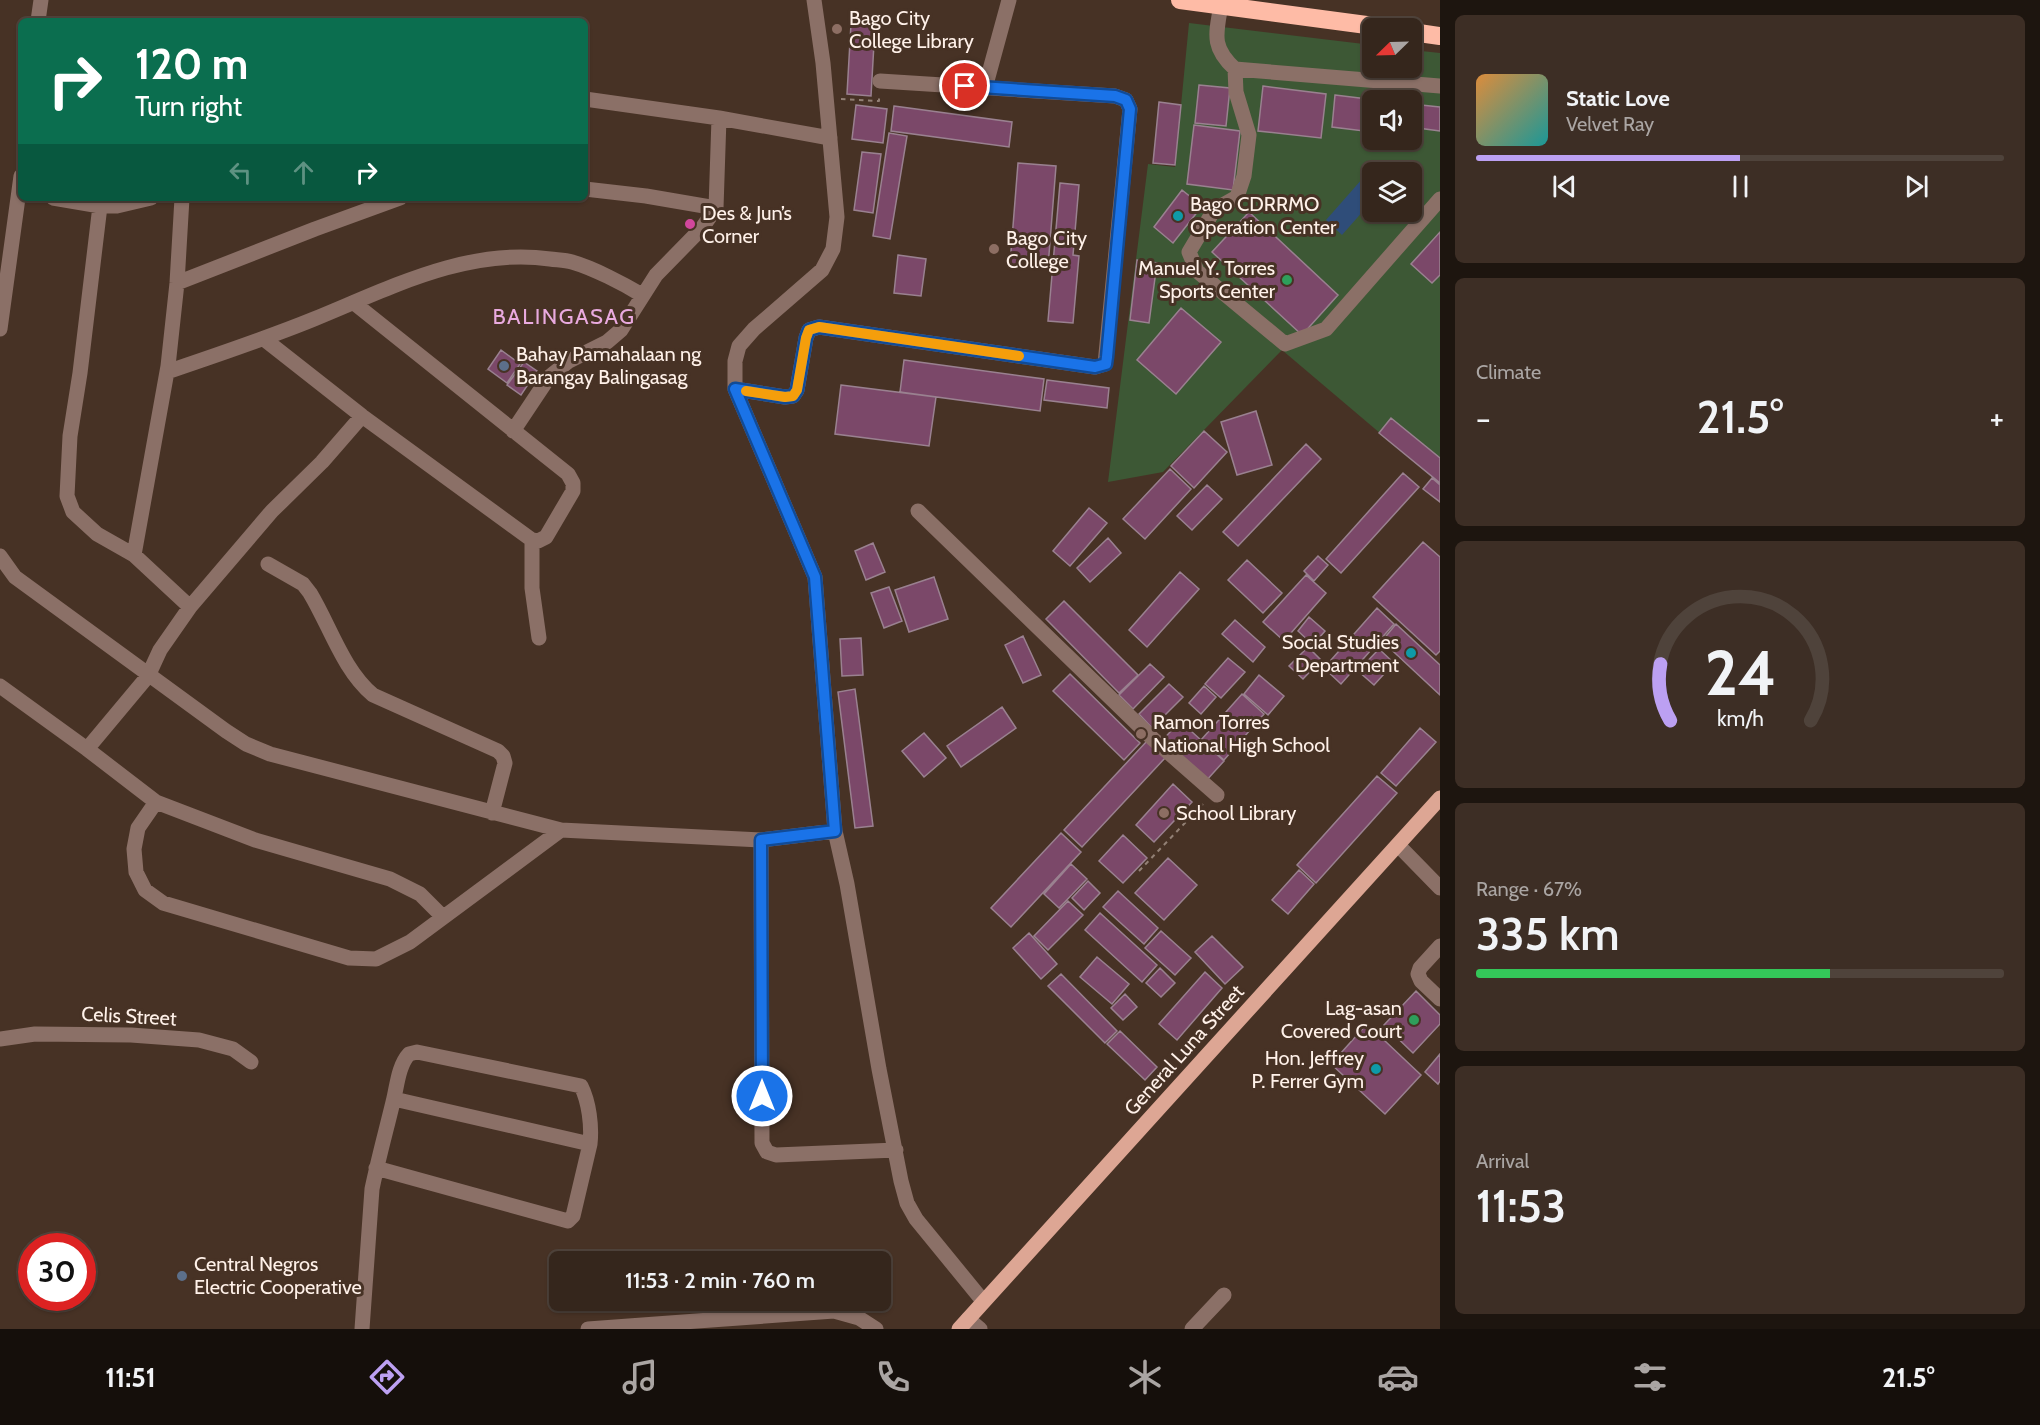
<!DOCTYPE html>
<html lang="en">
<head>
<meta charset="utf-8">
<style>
  :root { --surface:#35261c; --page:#3d2e25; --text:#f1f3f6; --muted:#aaa5a3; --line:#4f433b; --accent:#bca0f2 }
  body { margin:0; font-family:Cabin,sans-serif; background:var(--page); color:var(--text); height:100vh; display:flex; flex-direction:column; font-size:22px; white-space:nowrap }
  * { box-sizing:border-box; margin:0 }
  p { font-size:20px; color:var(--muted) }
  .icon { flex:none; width:33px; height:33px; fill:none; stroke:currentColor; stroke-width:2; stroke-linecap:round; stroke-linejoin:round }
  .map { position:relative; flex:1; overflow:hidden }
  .side { display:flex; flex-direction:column; gap:15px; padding:15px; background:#1d150f; width:600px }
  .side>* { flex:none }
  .banner { position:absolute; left:18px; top:18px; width:570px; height:183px; border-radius:9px; box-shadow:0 2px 4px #0004,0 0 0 2px var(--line); background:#0b6e4f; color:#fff; overflow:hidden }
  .needle { width:39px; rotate:247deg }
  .controls { position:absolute; left:1362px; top:18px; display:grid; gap:12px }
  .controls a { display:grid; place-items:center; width:60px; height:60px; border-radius:9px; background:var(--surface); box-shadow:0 2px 4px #0004,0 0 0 2px var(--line); font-size:30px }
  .speed { position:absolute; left:18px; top:1233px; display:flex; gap:12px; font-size:30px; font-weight:700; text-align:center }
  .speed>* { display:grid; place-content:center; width:78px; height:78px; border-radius:50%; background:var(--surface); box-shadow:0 2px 4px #0004,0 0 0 2px var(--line); line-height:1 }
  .speed .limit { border:9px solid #d22; background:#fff; color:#111 }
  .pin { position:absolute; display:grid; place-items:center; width:51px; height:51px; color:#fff; margin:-26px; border:3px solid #fff; border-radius:50%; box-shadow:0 2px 6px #0007 }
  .me { position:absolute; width:66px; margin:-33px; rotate:0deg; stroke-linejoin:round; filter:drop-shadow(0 0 4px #0008) }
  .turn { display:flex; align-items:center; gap:21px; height:126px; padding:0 18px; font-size:27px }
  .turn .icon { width:78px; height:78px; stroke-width:2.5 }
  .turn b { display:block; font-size:42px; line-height:51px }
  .lanes { display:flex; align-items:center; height:57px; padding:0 18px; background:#0003; justify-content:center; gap:30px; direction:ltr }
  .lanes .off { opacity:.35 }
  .big { font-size:45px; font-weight:600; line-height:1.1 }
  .side .widget { flex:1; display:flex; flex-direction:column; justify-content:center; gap:9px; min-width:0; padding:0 21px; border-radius:9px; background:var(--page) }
  .side .dial { align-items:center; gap:0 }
  .dial svg { height:156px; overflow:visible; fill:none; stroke:var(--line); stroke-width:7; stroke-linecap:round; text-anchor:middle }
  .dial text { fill:var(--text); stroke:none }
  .song { display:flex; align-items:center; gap:18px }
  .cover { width:72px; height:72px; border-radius:9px; background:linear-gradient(135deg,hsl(30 70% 55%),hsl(180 70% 35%)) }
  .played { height:6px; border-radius:3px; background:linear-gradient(90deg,var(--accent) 50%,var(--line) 50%) }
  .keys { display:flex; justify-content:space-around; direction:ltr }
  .heat { display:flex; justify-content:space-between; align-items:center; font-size:33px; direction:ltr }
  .charge { height:9px; border-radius:4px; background:linear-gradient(90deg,#34c759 67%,var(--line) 0) }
  .trip { position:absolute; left:549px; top:1251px; width:342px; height:60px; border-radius:9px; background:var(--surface); box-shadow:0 2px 4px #0004,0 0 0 2px var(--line); font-weight:600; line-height:60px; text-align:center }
  .tabs { display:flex; height:96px; justify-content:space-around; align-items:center; background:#150f0b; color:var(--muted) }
  .tabs .icon { width:42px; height:42px }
  .tabs .current { color:var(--accent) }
  .tabs b { font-size:27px; color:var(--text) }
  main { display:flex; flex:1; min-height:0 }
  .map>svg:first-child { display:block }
</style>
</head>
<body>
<main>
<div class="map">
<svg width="1440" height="1329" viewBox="0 0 1440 1329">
  <rect width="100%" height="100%" fill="#473225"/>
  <path fill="#3d5835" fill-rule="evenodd" d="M 1189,23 L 1372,45 L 1372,68 L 1412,68 L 1412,50 L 1440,53 L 1440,484 L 1282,350 L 1163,472 L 1108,482 L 1148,164 L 1175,167 ZM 1372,100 L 1412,100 L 1412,140 L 1372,140 ZM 1372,172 L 1412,172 L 1412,212 L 1372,212 Z"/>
  <path fill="#2f4d79" d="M 1363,178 L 1372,186 L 1372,201 L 1342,235 L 1326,220 Z"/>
  <path fill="#7b4869" stroke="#9a8190" stroke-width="1.5" d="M 851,24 L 875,26 L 871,96 L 847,94 Z
    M 1199,85 L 1230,88 L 1226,126 L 1195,123 Z
    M 1263,86 L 1326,94 L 1321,138 L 1258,131 Z
    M 1335,95 L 1376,100 L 1372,100 L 1372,132 L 1332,127 Z
    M 1159,102 L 1181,105 L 1175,165 L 1153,163 Z
    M 856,105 L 887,109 L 883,143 L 852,139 Z
    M 1412,105 L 1417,106 L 1413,137 L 1412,137 Z
    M 1421,105 L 1440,107 L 1440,131 L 1418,128 Z
    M 894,106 L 1012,122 L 1009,147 L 891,131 Z
    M 1194,125 L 1240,131 L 1233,190 L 1187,184 Z
    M 889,133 L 907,136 L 890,239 L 873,236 Z
    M 862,152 L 881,154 L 873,213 L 854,210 Z
    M 1018,163 L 1056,166 L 1048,267 L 1010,264 Z
    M 1060,183 L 1079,185 L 1073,255 L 1079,256 L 1073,323 L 1048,321 Z
    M 1182,190 L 1202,206 L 1173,243 L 1154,227 Z
    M 1249,212 L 1338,295 L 1302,335 L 1212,252 Z
    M 1440,232 L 1440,275 L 1432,283 L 1411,264 Z
    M 898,255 L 926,259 L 921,296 L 894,293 Z
    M 1137,260 L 1157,263 L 1149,323 L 1130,320 Z
    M 1181,308 L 1221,342 L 1176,394 L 1137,360 Z
    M 501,350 L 520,364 L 507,383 L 488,369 Z
    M 904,360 L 1044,379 L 1040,411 L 900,392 Z
    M 524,362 L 537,371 L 521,395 L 507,385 Z
    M 1047,380 L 1109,388 L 1107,408 L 1044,400 Z
    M 841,385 L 936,397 L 929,446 L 835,434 Z
    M 1256,411 L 1272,465 L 1237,475 L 1221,422 Z
    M 1391,418 L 1440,458 L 1440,483 L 1379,433 Z
    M 1204,431 L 1227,452 L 1194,488 L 1171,466 Z
    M 1306,444 L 1321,459 L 1238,546 L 1223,532 Z
    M 1170,469 L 1191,489 L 1145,539 L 1123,519 Z
    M 1403,473 L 1419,487 L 1341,573 L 1326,559 Z
    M 1432,478 L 1440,485 L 1440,502 L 1423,489 Z
    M 1207,485 L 1222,499 L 1192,530 L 1177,516 Z
    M 1089,508 L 1107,523 L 1070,566 L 1053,551 Z
    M 1108,538 L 1121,553 L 1090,582 L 1077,568 Z
    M 1423,542 L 1440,557 L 1440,651 L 1436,655 L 1373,597 Z
    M 873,543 L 885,572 L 866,580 L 855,551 Z
    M 1318,556 L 1328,565 L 1314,581 L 1304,571 Z
    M 1247,560 L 1282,593 L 1263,613 L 1228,580 Z
    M 1180,572 L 1199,589 L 1147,647 L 1129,630 Z
    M 1306,575 L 1326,593 L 1284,641 L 1263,622 Z
    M 934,577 L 948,619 L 909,632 L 895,590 Z
    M 889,587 L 902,621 L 884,628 L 871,593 Z
    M 1064,601 L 1138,675 L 1119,693 L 1046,619 Z
    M 1377,608 L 1394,624 L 1341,684 L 1324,668 Z
    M 1309,617 L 1325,631 L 1313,645 L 1298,631 Z
    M 1235,620 L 1265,647 L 1253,662 L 1222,634 Z
    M 1396,624 L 1440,665 L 1440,695 L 1382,641 Z
    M 1023,636 L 1041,675 L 1023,683 L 1005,645 Z
    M 861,638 L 863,675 L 842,676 L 840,639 Z
    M 1308,647 L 1321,660 L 1303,679 L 1289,666 Z
    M 1379,649 L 1394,663 L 1374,685 L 1358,671 Z
    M 1228,658 L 1245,672 L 1221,698 L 1205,684 Z
    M 1150,664 L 1164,677 L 1133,709 L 1119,695 Z
    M 1070,674 L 1140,743 L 1124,760 L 1053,691 Z
    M 1259,675 L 1284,696 L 1268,715 L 1244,694 Z
    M 1169,684 L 1183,697 L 1152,728 L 1139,714 Z
    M 1204,686 L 1216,697 L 1201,714 L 1189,703 Z
    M 855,689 L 873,826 L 855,828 L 838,692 Z
    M 1242,694 L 1264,714 L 1224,760 L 1201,740 Z
    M 1002,707 L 1016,728 L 961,767 L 947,746 Z
    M 1180,721 L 1224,761 L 1205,782 L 1161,742 Z
    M 1420,728 L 1436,742 L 1396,786 L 1381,773 Z
    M 924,733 L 946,758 L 924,777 L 902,751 Z
    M 1147,741 L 1165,758 L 1082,847 L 1064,830 Z
    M 1377,776 L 1397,793 L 1316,883 L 1297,865 Z
    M 1173,784 L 1192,802 L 1154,842 L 1136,825 Z
    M 1061,833 L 1081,852 L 1011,927 L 991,908 Z
    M 1123,835 L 1147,858 L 1123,883 L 1099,861 Z
    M 1168,858 L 1197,885 L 1164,920 L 1135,893 Z
    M 1071,864 L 1087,879 L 1059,908 L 1044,894 Z
    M 1299,870 L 1314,884 L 1288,914 L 1272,900 Z
    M 1088,881 L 1100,893 L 1084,910 L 1072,898 Z
    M 1118,891 L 1158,928 L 1144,944 L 1103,907 Z
    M 1068,901 L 1083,915 L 1048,950 L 1034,936 Z
    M 1100,913 L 1157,965 L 1142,982 L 1085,930 Z
    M 1161,931 L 1191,958 L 1175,975 L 1145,948 Z
    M 1029,933 L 1057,964 L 1041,979 L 1013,948 Z
    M 1212,936 L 1243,967 L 1225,984 L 1195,952 Z
    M 1097,957 L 1129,984 L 1112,1004 L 1080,977 Z
    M 1160,968 L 1175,983 L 1161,997 L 1146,983 Z
    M 1205,972 L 1222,988 L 1177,1040 L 1159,1024 Z
    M 1061,974 L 1117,1031 L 1105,1043 L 1048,986 Z
    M 1416,991 L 1440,1015 L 1440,1024 L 1413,1053 L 1384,1025 Z
    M 1125,994 L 1137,1007 L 1123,1020 L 1111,1008 Z
    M 1367,1024 L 1421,1075 L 1385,1114 L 1331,1064 Z
    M 1120,1031 L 1157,1067 L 1145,1080 L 1107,1044 Z
    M 1440,1054 L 1440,1081 L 1438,1084 L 1425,1072 Z"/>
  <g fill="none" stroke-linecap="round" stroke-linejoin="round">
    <path stroke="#928075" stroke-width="2" stroke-dasharray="4.5 4.5" stroke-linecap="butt" d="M 841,99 L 879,101 L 879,97
      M 1139,871 L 1203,804"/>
    <path stroke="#8b7067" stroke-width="15" d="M 814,0 L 823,63 L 837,217 L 833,249 L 822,270 L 754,329 L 739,346 L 735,361 L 735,389 L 815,577 L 835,831 L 847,884 L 879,1069 L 901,1181 L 907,1203 L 916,1219 L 983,1301
      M 1221,5 C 1216,34 1211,47 1235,69 L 1440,86
      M 38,21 L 41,0
      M 1235,69 L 1236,92 L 1249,135 L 1244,176 L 1237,197 L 1214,210 L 1189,252 L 1197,271 L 1285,344 L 1326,329 L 1440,199
      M 985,88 L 1009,0
      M 585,99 L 719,118 L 830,138
      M 585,189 L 646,196 L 716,208
      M 53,198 L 100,206 L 117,206 L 151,198
      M 100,206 L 80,373 L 70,436 L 67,496 L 73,512 L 97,534 L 134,555 L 190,607
      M 177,283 L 315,229 L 400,198
      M 0,329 L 21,176
      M 264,339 L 362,416 L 532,540 L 538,541 L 546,537 L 573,491 L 573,483 L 568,474 L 354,303
      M 167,372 C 216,355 265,339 314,319 C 388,289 467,247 550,259 C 557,260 565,260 572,262 C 593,268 624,284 642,295
      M 735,389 L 785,397 L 793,396 L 797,390 L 806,338 L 809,330 L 819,327 L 1095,367 L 1105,364 L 1130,109 L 1126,100 L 1115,96 L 880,81
      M 362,416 L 322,462 L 272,511 L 190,607 L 160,650 L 148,676 L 87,749 L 156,802 L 255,840 L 390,879 L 420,894 L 443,917
      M 513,431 L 549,377 L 569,361 L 607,342 L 621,330 L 656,275 L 702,228 L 716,208 L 719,118
      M 918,511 L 1153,739 L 1217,795
      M 532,540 L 532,588 L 539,638
      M 134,555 L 168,366 L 177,283 L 182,198
      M 0,556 L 15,577 L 226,731 L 246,744 L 270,754 L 561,830 L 761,840 L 835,831
      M 268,564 L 303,584 L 310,593 C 330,626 343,670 373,695 L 498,751 L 503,756 L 505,763 L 492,813
      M 0,686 L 87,749
      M 156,802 L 138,828 L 134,849 L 136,872 L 145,890 L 163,903 L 349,958 L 376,959 L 410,942 L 561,830
      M 761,840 L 762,1143 L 767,1152 L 776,1155 L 896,1150
      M 1398,845 L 1440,888
      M 1440,946 L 1420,968 L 1418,974 L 1421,981 L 1440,999
      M 0,1039 L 35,1034 L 131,1035 L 199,1040 L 233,1049 L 251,1062
      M 376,1168 L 568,1221 L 573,1216 L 590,1144
      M 968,1319 L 980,1329
      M 362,1329 L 372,1189 C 378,1160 386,1131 393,1102 C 397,1087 398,1066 409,1054 L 417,1052 L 581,1086 C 589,1102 592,1126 590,1144 L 394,1099
      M 588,1329 L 834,1311 L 859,1318 L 876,1329
      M 1192,1329 L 1224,1295"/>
    <path stroke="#dda694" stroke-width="15" d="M 959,1329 L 1440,798"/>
    <path stroke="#febba6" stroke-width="18" d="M 1180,0 L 1389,28
      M 1412,32 L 1440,36"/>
  </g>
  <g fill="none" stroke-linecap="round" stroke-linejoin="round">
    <g stroke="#114b97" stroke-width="15">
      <path id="route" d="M 762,1096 L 761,840 L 835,831 L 815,577 L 735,389 L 785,397 L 793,396 L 797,390 L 806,338 L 809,330 L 819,327 L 1095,367 L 1106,364 L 1107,357 L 1130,109 L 1126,100 L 1115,96 L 965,86"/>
    </g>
    <use href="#route" stroke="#1a73e8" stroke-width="10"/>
    <path stroke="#f59e0b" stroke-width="10" d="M 746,391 L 785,397 L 793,396 L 797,390 L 806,338 L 809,330 L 819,327 L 1019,356"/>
  </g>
  <g fill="#8d6e63" stroke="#473225" stroke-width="2">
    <circle cx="837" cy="29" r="6"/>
    <circle cx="994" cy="249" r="6"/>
    <circle cx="1141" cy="734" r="6"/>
    <circle cx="1164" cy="813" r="6"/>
  </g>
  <g fill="#0f9aa8" stroke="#473225" stroke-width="2">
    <circle cx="1178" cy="216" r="6"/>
    <circle cx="1411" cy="653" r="6"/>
    <circle cx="1376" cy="1069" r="6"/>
  </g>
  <circle fill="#d1479c" stroke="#473225" stroke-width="2" cx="690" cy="224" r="6"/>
  <g fill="#2e9e5b" stroke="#473225" stroke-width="2">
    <circle cx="1287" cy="280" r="6"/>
    <circle cx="1414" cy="1020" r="6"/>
  </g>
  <g fill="#5c6f8a" stroke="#473225" stroke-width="2">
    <circle cx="504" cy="366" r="6"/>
    <circle cx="182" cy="1276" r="6"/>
  </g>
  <g text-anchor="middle" stroke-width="6" stroke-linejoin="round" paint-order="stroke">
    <g font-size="20" fill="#fff1e9" stroke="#473225" text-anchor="start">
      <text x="849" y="25">Bago City<tspan x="849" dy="23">College Library</tspan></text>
      <text x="1190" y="211">Bago CDRRMO<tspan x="1190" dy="23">Operation Center</tspan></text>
      <text x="702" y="220">Des &amp; Jun’s<tspan x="702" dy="23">Corner</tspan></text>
      <text x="1006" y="245">Bago City<tspan x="1006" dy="23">College</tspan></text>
      <text x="1275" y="275" text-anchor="end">Manuel Y. Torres<tspan x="1275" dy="23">Sports Center</tspan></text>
      <text x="516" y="361">Bahay Pamahalaan ng<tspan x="516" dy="23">Barangay Balingasag</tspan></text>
      <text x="1399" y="649" text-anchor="end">Social Studies<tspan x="1399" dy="23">Department</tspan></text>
      <text x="1153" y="729">Ramon Torres<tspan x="1153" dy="23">National High School</tspan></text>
      <text x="1176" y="820">School Library</text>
      <text x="1402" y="1015" text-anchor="end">Lag-asan<tspan x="1402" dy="23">Covered Court</tspan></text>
      <text x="1364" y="1065" text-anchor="end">Hon. Jeffrey<tspan x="1364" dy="23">P. Ferrer Gym</tspan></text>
      <text x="194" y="1271">Central Negros<tspan x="194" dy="23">Electric Cooperative</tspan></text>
    </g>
    <g font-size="20" fill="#fff1e9" stroke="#473225">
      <text transform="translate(129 1016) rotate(3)" y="7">Celis Street</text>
      <text transform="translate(1184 1050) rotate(-48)" y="7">General Luna Street</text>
    </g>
    <g font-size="22" letter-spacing="1.5" fill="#e9aadf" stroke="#473225">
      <text x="564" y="324">BALINGASAG</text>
    </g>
  </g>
</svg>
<div class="controls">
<a><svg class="needle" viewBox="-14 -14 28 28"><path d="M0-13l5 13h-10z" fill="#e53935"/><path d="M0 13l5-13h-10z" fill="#aaa5a3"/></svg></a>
<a><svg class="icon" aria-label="sound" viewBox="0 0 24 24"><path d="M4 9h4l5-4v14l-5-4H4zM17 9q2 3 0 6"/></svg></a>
<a><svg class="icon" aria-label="layers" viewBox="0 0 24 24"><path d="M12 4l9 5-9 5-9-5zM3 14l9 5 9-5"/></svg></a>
</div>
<div class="speed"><div class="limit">30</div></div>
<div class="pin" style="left:965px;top:86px;background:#d93025"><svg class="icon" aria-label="arrive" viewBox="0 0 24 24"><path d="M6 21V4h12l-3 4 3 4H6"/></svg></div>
<svg class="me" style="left:762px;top:1096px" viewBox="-20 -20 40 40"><circle r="17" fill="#1a73e8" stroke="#fff" stroke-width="3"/><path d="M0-11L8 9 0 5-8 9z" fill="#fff"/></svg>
<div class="trip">11:53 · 2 min · 760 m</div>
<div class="banner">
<div class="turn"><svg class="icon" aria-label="right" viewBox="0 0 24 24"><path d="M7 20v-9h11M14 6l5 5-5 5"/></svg><div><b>120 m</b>Turn right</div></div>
<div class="lanes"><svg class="icon off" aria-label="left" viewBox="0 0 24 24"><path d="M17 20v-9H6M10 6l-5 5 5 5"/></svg><svg class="icon off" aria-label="ahead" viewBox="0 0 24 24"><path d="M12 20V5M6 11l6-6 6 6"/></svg><svg class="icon" aria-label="right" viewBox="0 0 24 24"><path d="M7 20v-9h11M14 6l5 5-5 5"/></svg></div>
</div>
</div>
<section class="side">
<div class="widget">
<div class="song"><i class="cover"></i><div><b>Static Love</b><p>Velvet Ray</p></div></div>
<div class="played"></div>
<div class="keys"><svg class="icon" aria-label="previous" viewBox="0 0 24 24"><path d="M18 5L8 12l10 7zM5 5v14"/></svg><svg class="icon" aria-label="pause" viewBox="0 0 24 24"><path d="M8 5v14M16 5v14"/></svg><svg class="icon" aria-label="next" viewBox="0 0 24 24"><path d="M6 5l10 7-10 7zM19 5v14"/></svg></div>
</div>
<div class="widget"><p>Climate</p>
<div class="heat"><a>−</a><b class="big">21.5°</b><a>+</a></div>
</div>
<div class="widget dial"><svg viewBox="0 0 100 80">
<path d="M14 69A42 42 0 1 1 86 69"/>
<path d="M14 69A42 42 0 0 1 9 40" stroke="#bca0f2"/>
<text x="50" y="56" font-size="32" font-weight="700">24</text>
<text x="50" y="72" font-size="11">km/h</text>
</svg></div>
<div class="widget"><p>Range · 67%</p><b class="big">335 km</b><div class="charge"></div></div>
<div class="widget"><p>Arrival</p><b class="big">11:53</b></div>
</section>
</main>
<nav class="tabs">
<b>11:51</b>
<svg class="icon current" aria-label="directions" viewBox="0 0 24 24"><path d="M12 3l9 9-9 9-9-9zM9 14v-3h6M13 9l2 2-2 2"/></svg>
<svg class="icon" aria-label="music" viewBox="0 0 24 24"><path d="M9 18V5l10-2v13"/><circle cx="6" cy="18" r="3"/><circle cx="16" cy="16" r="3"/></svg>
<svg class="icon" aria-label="phone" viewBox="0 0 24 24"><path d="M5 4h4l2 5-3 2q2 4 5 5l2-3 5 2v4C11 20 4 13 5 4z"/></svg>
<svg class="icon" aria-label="climate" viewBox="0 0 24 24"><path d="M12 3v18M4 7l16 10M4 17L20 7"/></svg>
<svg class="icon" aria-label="car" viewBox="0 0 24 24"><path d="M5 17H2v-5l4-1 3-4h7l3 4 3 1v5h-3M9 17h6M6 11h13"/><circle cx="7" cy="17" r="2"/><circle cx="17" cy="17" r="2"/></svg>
<svg class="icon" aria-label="filters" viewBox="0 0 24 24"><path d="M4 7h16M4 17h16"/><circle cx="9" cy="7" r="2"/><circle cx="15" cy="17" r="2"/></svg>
<b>21.5°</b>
</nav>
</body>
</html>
